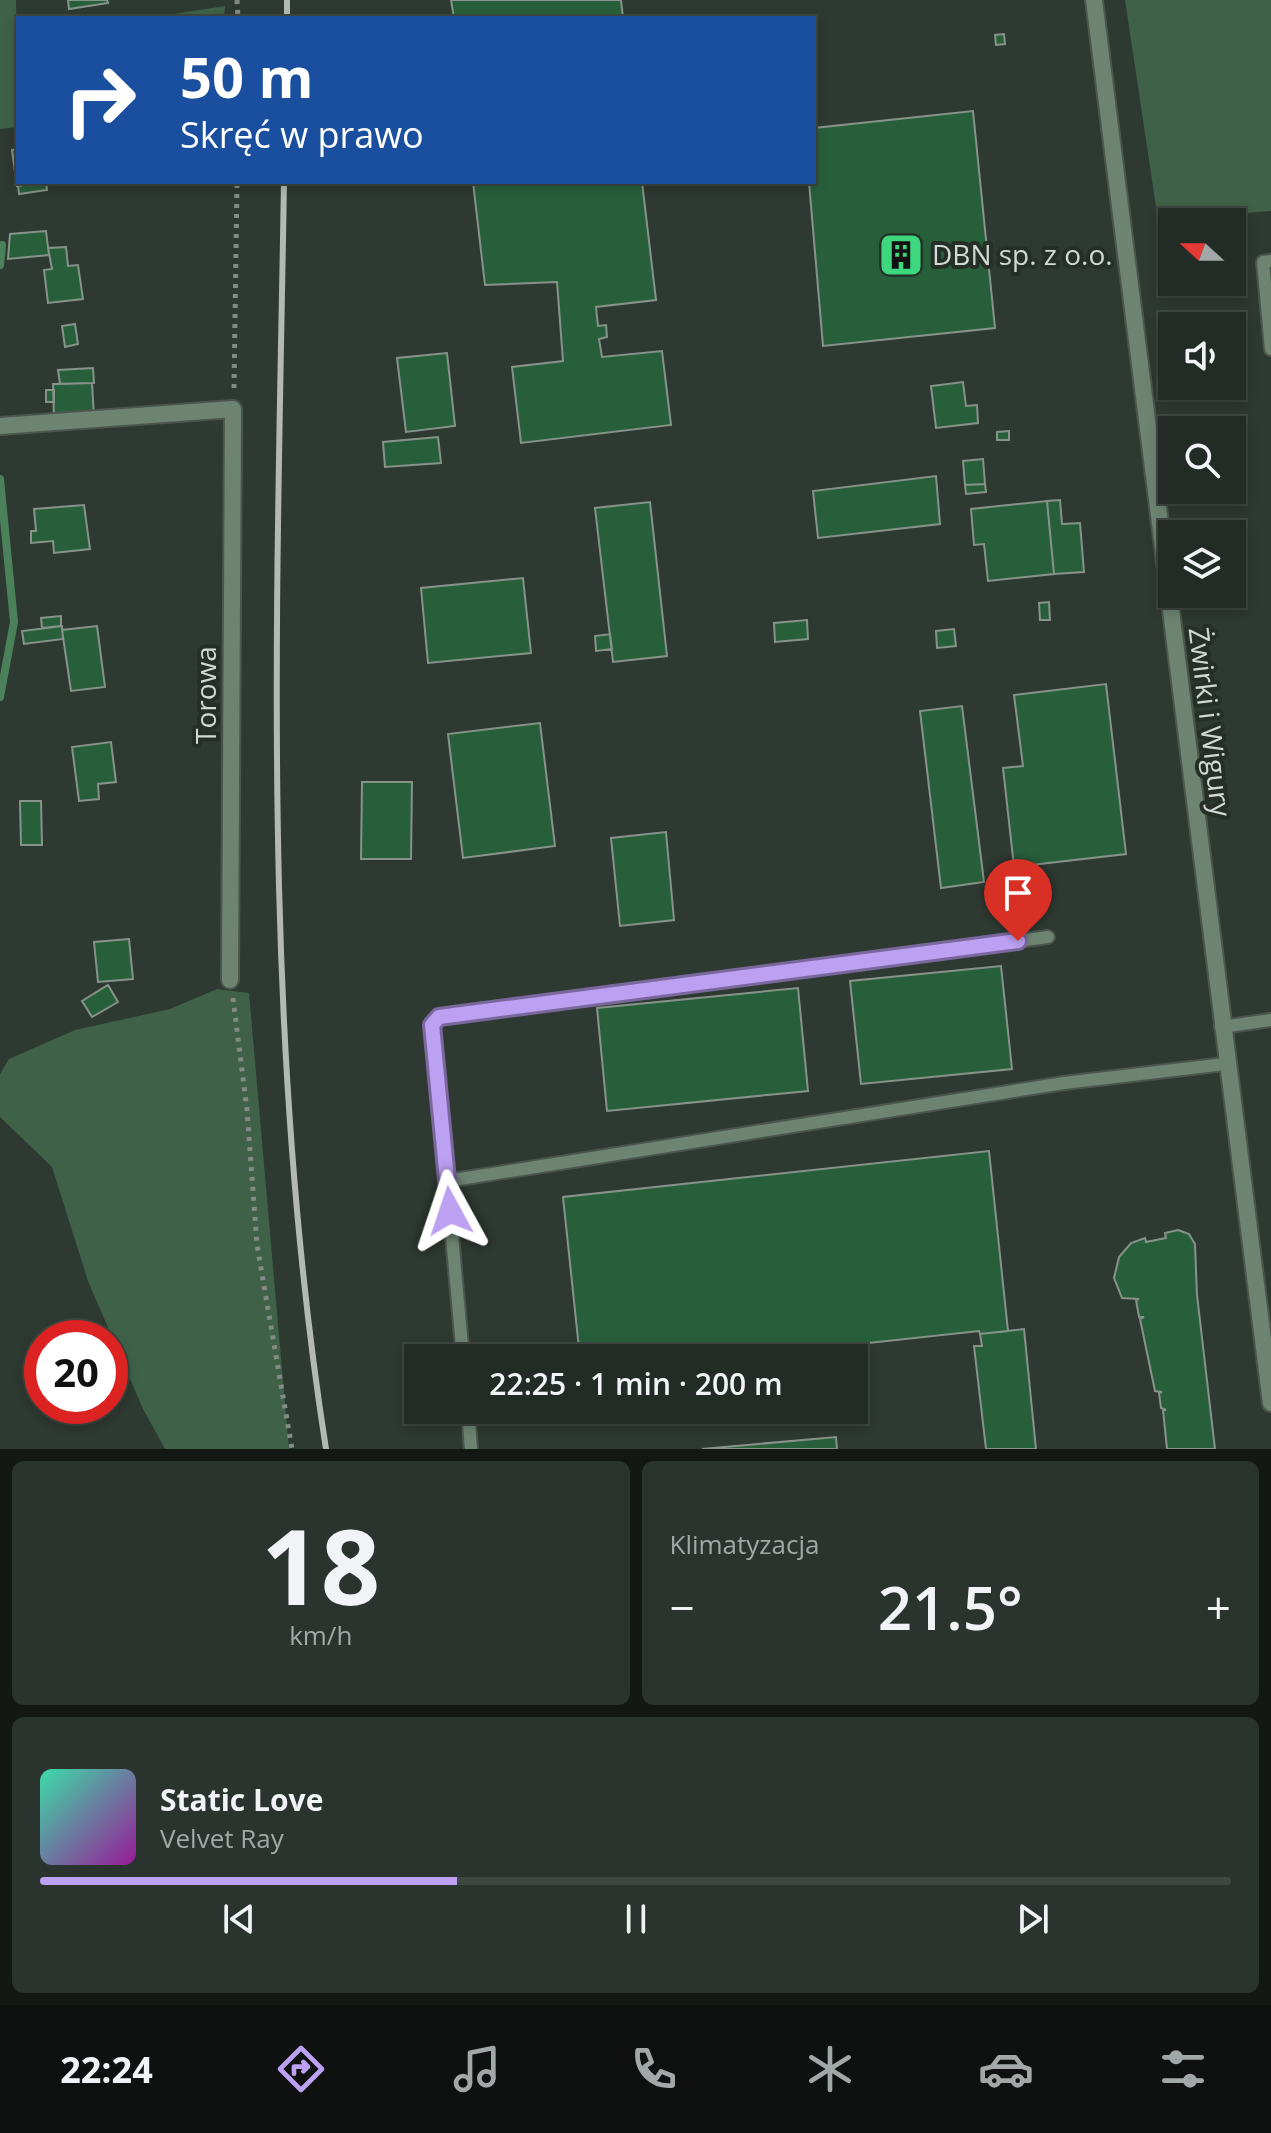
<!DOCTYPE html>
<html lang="pl">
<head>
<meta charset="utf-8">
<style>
  :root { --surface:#222b25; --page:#2a332d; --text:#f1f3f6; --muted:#a2a7a7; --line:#3f4742; --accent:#bca0f2 }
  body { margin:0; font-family:"Open Sans",sans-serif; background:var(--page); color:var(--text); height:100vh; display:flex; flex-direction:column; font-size:30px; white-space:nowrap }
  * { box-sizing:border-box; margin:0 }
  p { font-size:26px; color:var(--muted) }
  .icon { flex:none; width:44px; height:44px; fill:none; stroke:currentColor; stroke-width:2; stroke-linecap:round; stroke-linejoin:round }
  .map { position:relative; height:1449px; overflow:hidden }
  .side { display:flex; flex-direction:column; gap:12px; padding:12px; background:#131814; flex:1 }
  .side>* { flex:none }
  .hud { position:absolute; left:16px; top:16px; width:800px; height:168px; border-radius:0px; box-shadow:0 4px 12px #0003,0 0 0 2px var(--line); background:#1a4fa0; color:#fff; overflow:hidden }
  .needle { width:52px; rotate:291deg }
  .tools { position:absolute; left:1158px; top:208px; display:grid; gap:16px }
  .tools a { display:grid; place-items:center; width:88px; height:88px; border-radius:0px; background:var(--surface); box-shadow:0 4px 12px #0003,0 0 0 2px var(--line); font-size:40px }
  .speed { position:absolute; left:24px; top:1320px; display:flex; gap:16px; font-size:40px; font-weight:700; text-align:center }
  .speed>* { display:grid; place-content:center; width:104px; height:104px; border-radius:50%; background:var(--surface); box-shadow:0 4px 12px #0003,0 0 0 2px var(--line); line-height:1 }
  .speed .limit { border:12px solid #d22; background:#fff; color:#111 }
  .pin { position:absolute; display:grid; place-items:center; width:68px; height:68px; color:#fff; margin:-82px -34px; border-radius:50% 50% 50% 0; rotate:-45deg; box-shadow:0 0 8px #0007 }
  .pin .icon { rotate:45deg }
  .me { position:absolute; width:88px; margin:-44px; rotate:355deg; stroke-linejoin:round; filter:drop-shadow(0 0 6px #0008) }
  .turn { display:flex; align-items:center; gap:28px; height:168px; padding:0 32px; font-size:36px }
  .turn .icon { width:104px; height:104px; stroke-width:2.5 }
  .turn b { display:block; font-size:56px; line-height:68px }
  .big { font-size:60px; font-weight:600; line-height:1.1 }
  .side .tile { flex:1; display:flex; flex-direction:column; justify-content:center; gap:12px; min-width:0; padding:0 28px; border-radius:12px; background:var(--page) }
  .side .dial { align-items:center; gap:0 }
  .dial b { font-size:104px; line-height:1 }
  .song { display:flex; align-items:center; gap:24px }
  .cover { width:96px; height:96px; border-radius:12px; background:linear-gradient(135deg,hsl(160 70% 55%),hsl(300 70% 35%)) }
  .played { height:8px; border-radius:4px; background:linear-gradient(90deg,var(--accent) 35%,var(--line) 35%) }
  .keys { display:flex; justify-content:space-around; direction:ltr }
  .heat { display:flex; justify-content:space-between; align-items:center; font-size:44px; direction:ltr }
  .side .tiles { flex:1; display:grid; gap:12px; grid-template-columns:1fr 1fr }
  .tile:last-child { grid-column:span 2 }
  .trip { position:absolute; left:404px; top:1344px; width:464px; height:80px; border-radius:0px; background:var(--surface); box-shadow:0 4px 12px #0003,0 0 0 2px var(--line); font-weight:600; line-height:80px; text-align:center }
  .menu { display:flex; height:128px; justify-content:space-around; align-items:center; background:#0e110f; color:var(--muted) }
  .menu .icon { width:56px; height:56px }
  .menu .active { color:var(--accent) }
  .menu b { font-size:36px; color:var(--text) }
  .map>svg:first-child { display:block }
</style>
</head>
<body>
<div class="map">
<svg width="1271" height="1449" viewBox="0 0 1271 1449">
  <rect width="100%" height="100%" fill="#2e3931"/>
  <path fill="#3e6148" d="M 0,0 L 16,0 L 18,127 L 0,129 Z
    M 1125,0 L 1271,0 L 1271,211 L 1158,220 Z
    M 225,6 L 224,18 L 148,18 Z
    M 217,989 L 249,993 L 289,1449 L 165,1449 L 143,1409 L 88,1281 L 52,1167 L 0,1117 L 0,1074 L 9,1059 L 75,1030 L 170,1009 Z"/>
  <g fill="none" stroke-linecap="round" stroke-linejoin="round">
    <path stroke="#4a815b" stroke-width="8" d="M 0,265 L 2,245
      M 0,479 L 14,622 L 0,697"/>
  </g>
  <path fill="#285f3b" stroke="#87938a" stroke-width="2" d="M 68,0 L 107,0 L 108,3 L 69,9 Z
    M 451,0 L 621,0 L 623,18 L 454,18 Z
    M 1004,34 L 1005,44 L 996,45 L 995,35 Z
    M 973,111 L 995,328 L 823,346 L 809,182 L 814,182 L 814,128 Z
    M 18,149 L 18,182 L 43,182 L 17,186 L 12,150 Z
    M 46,182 L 47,190 L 19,194 L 18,185 Z
    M 473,182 L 642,182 L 656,300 L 596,307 L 598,326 L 606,325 L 607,337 L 599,339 L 602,357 L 662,351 L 671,425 L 521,443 L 512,367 L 563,361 L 557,282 L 485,285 Z
    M 46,231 L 49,255 L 8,259 L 10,234 Z
    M 66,247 L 68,266 L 78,265 L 83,299 L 48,303 L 44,270 L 52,269 L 48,248 Z
    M 75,324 L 78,344 L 65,347 L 62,326 Z
    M 447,353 L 455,426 L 406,432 L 397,358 Z
    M 93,368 L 94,383 L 60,384 L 58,370 Z
    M 963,382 L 966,406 L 977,405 L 978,423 L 936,428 L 931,386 Z
    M 92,383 L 94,417 L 54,419 L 53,384 Z
    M 46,390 L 54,390 L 54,402 L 46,402 Z
    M 1009,431 L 1009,440 L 997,440 L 997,432 Z
    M 438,437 L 441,463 L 385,467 L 383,442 Z
    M 983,459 L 985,484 L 965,485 L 963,461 Z
    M 936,476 L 940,524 L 818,538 L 813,491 Z
    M 985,484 L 986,492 L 966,494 L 965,485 Z
    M 1060,500 L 1062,524 L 1080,523 L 1084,572 L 1054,574 L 1047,501 Z
    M 1047,501 L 1054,574 L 988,581 L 984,544 L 974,545 L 971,509 Z
    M 650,502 L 667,656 L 613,662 L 595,508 Z
    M 84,505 L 90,549 L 54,553 L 53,541 L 31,543 L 31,531 L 36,531 L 34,509 Z
    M 523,578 L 531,653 L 428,663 L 421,588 Z
    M 1049,602 L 1050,620 L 1040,620 L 1039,603 Z
    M 61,616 L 61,626 L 42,628 L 41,618 Z
    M 807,620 L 808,639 L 775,642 L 774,623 Z
    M 62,626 L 63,639 L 24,644 L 22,631 Z
    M 97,626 L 105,687 L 71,691 L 62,630 Z
    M 954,629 L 956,646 L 937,648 L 936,631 Z
    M 610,634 L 612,649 L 596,651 L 595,636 Z
    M 1106,684 L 1126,854 L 1014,867 L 1003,768 L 1023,766 L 1014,695 Z
    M 962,706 L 984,882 L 941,888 L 920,711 Z
    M 540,723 L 555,846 L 463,858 L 448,734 Z
    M 111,742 L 116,782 L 98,784 L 99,799 L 79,801 L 72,747 Z
    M 362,782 L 412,782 L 411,859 L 361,859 Z
    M 20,801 L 41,801 L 42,845 L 21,845 Z
    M 666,832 L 674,920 L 620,926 L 611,838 Z
    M 129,939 L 133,979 L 98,982 L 94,942 Z
    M 1001,966 L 1012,1069 L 861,1084 L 850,981 Z
    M 108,985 L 118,1002 L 92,1017 L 82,1001 Z
    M 798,988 L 808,1091 L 607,1111 L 597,1008 Z
    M 989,1151 L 1008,1331 L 980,1334 L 979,1331 L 729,1358 L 580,1358 L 563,1197 Z
    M 1178,1230 L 1189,1234 L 1195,1244 L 1197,1295 L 1215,1449 L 1167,1449 L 1163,1410 L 1166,1410 L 1161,1408 L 1159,1393 L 1162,1392 L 1155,1391 L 1140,1319 L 1144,1317 L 1139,1317 L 1136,1300 L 1139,1299 L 1122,1298 L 1114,1278 L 1119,1257 L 1131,1243 L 1145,1238 L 1146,1242 L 1166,1238 L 1165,1233 Z
    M 1024,1329 L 1036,1449 L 986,1449 L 974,1346 L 982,1346 L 980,1334 Z
    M 836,1437 L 837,1449 L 702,1449 Z"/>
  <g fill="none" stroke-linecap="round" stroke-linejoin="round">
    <g stroke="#4c564e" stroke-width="16">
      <path id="service" d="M 1271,261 L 1263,262 L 1271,349
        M 1221,1027 L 1271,1020
        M 447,1181 L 432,1025 L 439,1017 L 1048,937
        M 463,1358 L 447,1181 L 1064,1083 L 1225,1064
        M 468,1410 L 471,1449"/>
    </g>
    <g stroke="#4c564e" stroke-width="20">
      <path id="minor" d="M 0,426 L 233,409 L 230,980"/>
    </g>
    <g stroke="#4c564e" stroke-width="20">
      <path id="tertiary" d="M 1094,0 L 1271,1403"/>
    </g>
    <path stroke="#838b85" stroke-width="5" stroke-dasharray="4 6" stroke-linecap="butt" d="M 237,0 L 238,18
      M 234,388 L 237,182
      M 233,998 L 247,1110 L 257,1245 L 292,1449"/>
    <use href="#service" stroke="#6d8473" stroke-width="12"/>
    <use href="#minor" stroke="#6d8473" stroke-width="16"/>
    <use href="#tertiary" stroke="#6d8473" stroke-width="16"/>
    <path stroke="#b2b9b3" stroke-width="6" d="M 287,18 L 287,0
      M 284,182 C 277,606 260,1028 326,1449"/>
  </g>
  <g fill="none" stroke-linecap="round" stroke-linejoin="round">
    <g stroke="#7a689d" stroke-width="20">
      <path id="route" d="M 450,1211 L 432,1025 L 439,1017 L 1018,941"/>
    </g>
    <use href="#route" stroke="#bca0f2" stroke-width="14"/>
  </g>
  <defs>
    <g id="building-square" transform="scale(2.3)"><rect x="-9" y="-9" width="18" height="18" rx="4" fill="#3dd77e" stroke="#252f27"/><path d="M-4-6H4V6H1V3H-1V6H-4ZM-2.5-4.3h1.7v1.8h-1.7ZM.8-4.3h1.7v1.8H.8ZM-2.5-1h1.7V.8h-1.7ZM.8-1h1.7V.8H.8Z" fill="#111"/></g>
  </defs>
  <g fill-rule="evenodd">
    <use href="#building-square" x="901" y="255"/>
  </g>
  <g text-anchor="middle" stroke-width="8" stroke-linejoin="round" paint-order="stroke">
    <g font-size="28" fill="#d2d8d3" stroke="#252f27" text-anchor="start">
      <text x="932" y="265">DBN sp. z o.o.</text>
    </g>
    <g font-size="28" fill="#d2d8d3" stroke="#252f27">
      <text transform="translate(206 695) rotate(-90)" y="10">Torowa</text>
      <text transform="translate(1210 722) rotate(83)" y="10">Żwirki i Wigury</text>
    </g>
  </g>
</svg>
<div class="tools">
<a><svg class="needle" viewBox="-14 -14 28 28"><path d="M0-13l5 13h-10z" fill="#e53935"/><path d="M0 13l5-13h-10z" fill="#a2a7a7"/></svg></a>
<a><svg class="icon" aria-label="sound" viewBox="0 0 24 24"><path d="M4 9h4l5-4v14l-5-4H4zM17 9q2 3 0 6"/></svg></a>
<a><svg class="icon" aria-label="search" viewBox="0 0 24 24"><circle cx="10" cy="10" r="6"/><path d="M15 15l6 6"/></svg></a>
<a><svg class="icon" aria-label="layers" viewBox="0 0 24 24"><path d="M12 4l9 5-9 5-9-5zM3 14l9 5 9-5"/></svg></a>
</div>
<div class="speed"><div class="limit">20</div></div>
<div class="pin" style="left:1018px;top:941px;background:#d93025"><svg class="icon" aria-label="arrive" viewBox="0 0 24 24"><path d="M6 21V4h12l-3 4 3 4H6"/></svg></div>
<svg class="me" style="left:450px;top:1211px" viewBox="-20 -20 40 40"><path d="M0-17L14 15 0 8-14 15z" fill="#bca0f2" stroke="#fff" stroke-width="4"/></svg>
<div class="trip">22:25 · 1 min · 200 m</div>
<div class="hud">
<div class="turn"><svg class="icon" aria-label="right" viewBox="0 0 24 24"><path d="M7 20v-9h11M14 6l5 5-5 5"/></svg><div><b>50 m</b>Skręć w prawo</div></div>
</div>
</div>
<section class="side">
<div class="tiles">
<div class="tile dial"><b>18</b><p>km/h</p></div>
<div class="tile"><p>Klimatyzacja</p>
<div class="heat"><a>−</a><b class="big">21.5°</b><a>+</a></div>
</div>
<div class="tile">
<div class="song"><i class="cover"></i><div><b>Static Love</b><p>Velvet Ray</p></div></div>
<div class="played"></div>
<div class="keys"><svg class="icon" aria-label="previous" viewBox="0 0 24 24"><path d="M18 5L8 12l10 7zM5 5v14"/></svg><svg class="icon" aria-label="pause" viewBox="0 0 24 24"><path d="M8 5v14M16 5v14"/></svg><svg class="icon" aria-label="next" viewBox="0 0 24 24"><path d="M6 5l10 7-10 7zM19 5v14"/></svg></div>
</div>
</div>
</section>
<nav class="menu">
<b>22:24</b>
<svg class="icon active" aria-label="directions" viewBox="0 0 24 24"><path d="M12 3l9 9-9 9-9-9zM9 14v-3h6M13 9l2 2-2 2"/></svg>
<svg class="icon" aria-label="music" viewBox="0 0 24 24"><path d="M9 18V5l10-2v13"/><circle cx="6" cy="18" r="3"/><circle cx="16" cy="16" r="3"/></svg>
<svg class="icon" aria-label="phone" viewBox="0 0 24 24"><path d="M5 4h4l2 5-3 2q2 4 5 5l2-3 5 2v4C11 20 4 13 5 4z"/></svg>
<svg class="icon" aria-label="climate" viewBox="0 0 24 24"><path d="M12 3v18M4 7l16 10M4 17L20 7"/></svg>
<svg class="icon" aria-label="car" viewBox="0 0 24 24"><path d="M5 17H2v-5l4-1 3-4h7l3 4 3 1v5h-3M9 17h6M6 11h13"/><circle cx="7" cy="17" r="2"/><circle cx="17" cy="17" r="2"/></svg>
<svg class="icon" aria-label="filters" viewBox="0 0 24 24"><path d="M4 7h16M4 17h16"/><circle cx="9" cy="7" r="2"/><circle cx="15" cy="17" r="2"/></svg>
</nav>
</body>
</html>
